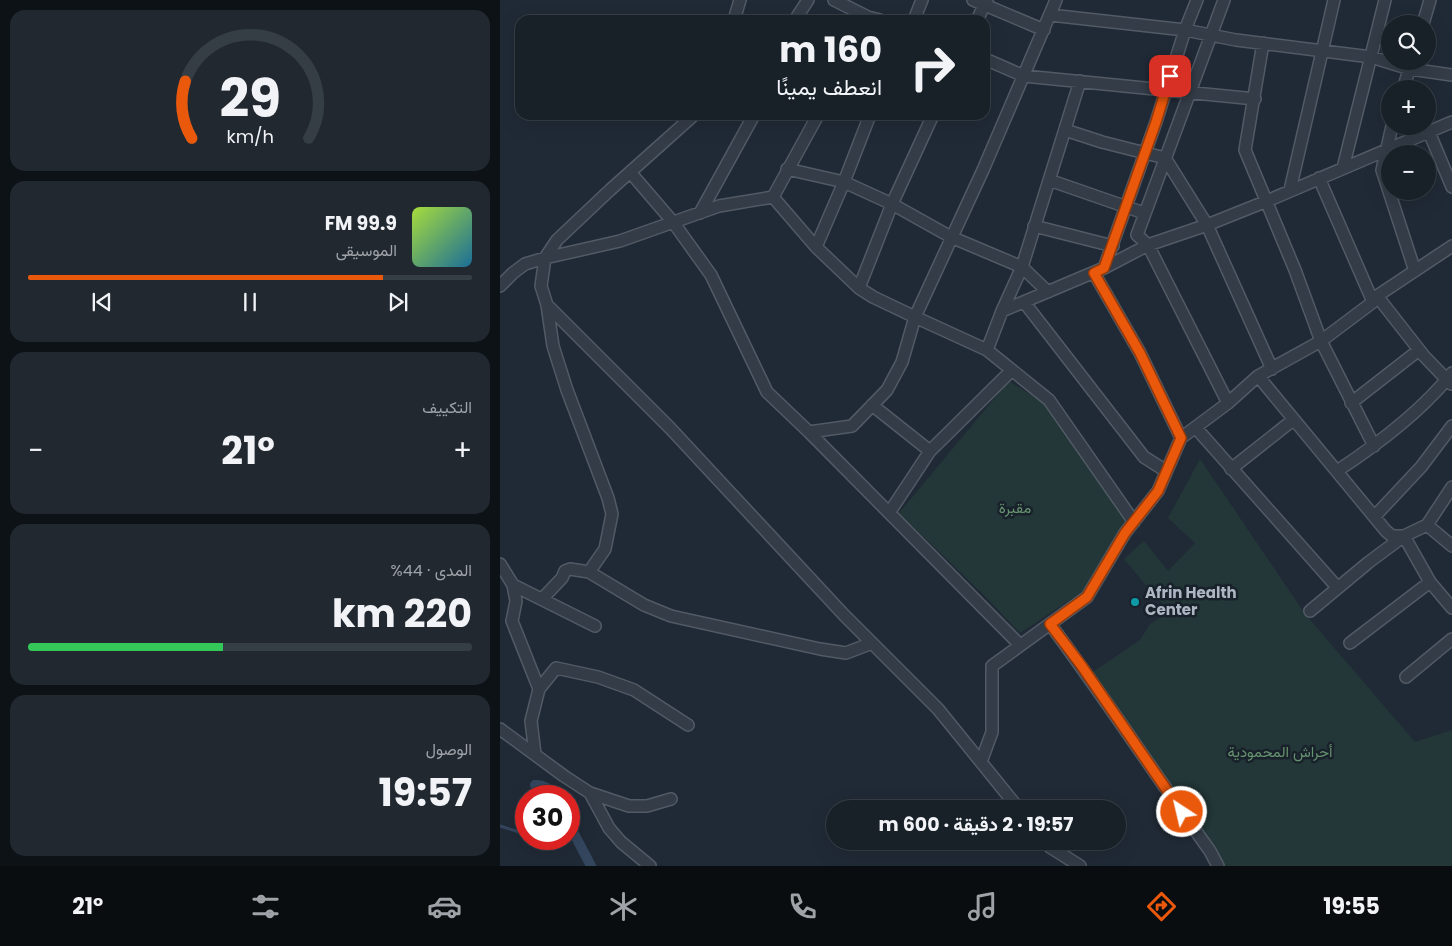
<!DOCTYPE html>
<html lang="ar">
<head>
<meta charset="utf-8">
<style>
  :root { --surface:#182028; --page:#212830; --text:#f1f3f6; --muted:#9fa3a8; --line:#363e45; --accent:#ea580c }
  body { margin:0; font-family:Poppins,Vazirmatn,sans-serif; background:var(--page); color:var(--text); direction:rtl; height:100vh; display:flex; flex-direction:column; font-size:19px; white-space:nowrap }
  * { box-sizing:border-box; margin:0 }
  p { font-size:16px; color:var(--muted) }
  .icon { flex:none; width:28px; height:28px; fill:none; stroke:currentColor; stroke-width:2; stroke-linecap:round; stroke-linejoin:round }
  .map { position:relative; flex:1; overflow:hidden; direction:ltr }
  .details { display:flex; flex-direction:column; gap:10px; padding:10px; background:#0d1216; width:500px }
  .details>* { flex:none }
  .guide { position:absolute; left:15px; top:15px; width:475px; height:105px; border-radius:15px; box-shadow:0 5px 20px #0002,0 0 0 1px var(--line); direction:rtl; background:#182028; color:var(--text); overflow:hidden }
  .tools { position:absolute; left:881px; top:15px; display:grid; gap:10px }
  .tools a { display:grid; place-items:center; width:55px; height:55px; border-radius:50%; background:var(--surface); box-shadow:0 5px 20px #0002,0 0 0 1px var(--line); font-size:25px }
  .speed { position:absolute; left:15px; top:785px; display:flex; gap:10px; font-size:25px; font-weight:700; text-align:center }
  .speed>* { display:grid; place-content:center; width:65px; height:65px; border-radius:50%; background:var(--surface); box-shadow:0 5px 20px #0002,0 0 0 1px var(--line); line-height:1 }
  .speed .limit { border:8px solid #d22; background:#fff; color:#111 }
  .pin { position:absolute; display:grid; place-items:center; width:42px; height:42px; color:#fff; margin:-21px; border-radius:10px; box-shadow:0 2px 8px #0006 }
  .me { position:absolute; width:55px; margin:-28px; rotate:325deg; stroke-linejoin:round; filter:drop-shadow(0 0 4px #0008) }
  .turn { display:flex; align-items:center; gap:18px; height:105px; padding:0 25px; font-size:22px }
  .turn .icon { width:65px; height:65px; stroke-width:2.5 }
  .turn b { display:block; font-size:35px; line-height:42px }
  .big { font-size:38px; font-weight:700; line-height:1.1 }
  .details .tile { flex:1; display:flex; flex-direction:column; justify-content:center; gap:8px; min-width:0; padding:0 18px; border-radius:15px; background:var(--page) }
  .details .dial { align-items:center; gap:0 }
  .dial svg { height:130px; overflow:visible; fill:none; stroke:var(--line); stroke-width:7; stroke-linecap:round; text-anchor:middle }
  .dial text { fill:var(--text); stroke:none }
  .song { display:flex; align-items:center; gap:15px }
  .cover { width:60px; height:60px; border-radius:8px; background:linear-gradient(135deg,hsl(80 70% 55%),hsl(200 70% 35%)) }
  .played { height:5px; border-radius:2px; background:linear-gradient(90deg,var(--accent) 80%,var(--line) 80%) }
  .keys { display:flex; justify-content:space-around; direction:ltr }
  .heat { display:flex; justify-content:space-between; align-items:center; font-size:28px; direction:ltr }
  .charge { height:8px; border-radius:4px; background:linear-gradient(90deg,#34c759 44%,var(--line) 0) }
  .trip { position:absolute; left:326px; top:800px; width:300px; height:50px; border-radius:25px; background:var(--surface); box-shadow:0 5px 20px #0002,0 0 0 1px var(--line); font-weight:700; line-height:50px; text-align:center; direction:rtl }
  .dock { display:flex; height:80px; justify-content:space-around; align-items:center; background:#0a0d10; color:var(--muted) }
  .dock .icon { width:35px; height:35px }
  .dock .selected { color:var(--accent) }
  .dock b { font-size:22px; color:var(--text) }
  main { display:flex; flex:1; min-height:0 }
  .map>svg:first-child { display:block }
</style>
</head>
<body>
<main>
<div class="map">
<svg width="952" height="866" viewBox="0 0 952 866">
  <rect width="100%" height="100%" fill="#202a36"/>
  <path fill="#233738" d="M 509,381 L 544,403 L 626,521 L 582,592 L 520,633 L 485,596 L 399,513 Z
    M 700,459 L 805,614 L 915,742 L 952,730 L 952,866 L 721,866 L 593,672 L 640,640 L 650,624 L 669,612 L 624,559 L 644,541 L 668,571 L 695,543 L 668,518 Z"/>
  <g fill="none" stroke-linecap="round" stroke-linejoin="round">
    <path stroke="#33465e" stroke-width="3" d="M 0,826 L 19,832 L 26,831"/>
    <path stroke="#33465e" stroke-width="10" d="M 35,785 C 44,785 50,788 54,796
      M 69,824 L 91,866"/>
    <g stroke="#515a65" stroke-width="14">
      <path id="street" d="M 334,0 L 368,17 L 380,20
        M 473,0 L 544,30
        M 724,0 L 637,235 L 648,245 L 728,403
        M 550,15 L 685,30 L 736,40 L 871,57 L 910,69 L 952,75
        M 234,20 L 240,0
        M 295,20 L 308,0
        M 414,20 L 422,0
        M 477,20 L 487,0
        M 923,24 L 930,0
        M 763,43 L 745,150 L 795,270 L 821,341 L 874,446
        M 485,59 L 524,76 L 755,99
        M 903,89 L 912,61
        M 194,115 L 110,190 L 57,240 L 45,258 L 41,286 L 47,305 L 170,428 L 344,615 L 438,709 L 519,809
        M 892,126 L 882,170 L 915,271
        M 565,130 L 602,142 L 665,158 L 707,225 L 772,369
        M 929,132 L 952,187
        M 843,168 L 885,0
        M 287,169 L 344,182 L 392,204 L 451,237 L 522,267 L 548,292
        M 130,172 L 173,222 L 211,275 L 267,392 L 309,432 L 520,645
        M 819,178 L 873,302
        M 549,180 L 644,213
        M 790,190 L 834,0
        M 273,197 L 316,247 L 359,288 L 373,297 L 415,317 L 487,350 L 549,400 L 634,522
        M 273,197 L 318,115
        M 200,213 L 254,115
        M 534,226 L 613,246
        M 316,247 L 344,182 L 370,115
        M 604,268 L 656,122 L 685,30 L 697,0
        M 594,273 L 640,353 L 681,438
        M 0,286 L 13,273 L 25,264 L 45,258 L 120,241 L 219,206 L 273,197
        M 359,288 L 392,204 L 433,115
        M 877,296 L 924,356 L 951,384
        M 524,302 L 644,457 L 666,471
        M 502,311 L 604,268 L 648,245 L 707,225 L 767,201 L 952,122
        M 487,350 L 502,311 L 522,267 L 580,81
        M 758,376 L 886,531 L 892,536 L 904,536 L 930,582 L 952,608
        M 851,403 L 919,350
        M 372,405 L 430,451
        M 696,428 L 837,587
        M 309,432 L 352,426 L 387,390 L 402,362 L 415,317 L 483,170 L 556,0
        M 731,469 L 793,420
        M 837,471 C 878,444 921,412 952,373
        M 389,513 L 430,451 L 512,370
        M 875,516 L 921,467 L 952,426
        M 927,525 L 952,546
        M 0,564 L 13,585 L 16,601 L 12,621 L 39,689 L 31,721 L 35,754
        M 89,572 L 144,605 L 171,616 L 320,649 L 346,653 L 372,643
        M 13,585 L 95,626
        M 42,599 L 62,578 L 65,571 L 70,569 L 89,572 L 105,549 L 112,514 L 108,498 L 67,390 L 53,346 L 47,305
        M 810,611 L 869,562 L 904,536 L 927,525 L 952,487
        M 550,624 C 605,698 656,776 710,851 L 718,866
        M 850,643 L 930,582
        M 906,677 L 952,639
        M 39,689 L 56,668 L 98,677 L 134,690 L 188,725
        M 0,729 L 64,776 L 90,793 L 109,828 L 121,842 L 150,866
        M 481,762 L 492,732 L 492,666 L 587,597 L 625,533 L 658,491 L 681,438 L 728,403 L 758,376 L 821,341 L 873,302 L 877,296 L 952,246
        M 90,793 L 129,806 L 147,806 L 171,799
        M 545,841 L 550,847 L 580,866"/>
    </g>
    <use href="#street" stroke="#333c47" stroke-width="11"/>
  </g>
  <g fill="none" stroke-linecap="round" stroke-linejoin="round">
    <g stroke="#983908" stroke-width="12">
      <path id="route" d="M 670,76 L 656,122 L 604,268 L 594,273 L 640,353 L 681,438 L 658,491 L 625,533 L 587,597 L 550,624 L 581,665 L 682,812"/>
    </g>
    <use href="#route" stroke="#ea580c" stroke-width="9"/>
  </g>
  <circle fill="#0f9aa8" stroke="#19212b" stroke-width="2" cx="635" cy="602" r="5"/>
  <g text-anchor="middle" stroke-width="5" stroke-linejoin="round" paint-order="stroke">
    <g font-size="15" fill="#66936f" stroke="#19212b">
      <text x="515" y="513">مقبرة</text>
      <text x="780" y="757">أحراش المحمودية</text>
    </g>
    <g font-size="15" font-weight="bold" fill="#adb7c4" stroke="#19212b" text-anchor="start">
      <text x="645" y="598">Afrin Health<tspan x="645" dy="17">Center</tspan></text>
    </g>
  </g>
</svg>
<div class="tools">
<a><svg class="icon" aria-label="search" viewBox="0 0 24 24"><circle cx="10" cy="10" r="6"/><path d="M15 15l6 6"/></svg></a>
<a>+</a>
<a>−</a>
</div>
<div class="speed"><div class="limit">30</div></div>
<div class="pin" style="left:670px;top:76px;background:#d93025"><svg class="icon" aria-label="arrive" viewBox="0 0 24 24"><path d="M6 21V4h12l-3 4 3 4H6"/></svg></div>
<svg class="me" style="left:682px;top:812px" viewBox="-20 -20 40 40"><circle r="17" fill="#ea580c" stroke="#fff" stroke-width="3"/><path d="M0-11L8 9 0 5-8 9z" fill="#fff"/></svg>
<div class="trip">19:57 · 2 دقيقة · 600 m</div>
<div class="guide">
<div class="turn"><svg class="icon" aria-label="right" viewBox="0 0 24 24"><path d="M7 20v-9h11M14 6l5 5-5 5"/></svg><div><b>160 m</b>انعطف يمينًا</div></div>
</div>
</div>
<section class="details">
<div class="tile dial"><svg viewBox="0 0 100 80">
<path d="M14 69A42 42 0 1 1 86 69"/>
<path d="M14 69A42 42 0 0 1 10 34" stroke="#ea580c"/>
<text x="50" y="56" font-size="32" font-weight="700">29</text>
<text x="50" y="72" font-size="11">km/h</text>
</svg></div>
<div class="tile">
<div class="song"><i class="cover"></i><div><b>99.9 FM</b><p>الموسيقى</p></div></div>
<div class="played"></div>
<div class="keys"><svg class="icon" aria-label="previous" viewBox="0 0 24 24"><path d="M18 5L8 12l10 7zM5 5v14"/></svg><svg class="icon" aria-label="pause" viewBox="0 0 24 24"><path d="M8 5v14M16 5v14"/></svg><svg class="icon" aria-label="next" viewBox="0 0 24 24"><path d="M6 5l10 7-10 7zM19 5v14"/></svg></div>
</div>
<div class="tile"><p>التكييف</p>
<div class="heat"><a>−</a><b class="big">21°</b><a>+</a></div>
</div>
<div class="tile"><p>المدى · 44%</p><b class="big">220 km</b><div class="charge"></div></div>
<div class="tile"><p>الوصول</p><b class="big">19:57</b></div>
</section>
</main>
<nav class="dock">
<b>19:55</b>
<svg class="icon selected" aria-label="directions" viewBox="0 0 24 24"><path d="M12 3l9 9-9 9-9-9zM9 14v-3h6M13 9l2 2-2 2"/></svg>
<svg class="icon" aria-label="music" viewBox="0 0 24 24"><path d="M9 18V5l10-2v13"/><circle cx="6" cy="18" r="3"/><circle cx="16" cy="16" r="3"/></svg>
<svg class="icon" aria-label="phone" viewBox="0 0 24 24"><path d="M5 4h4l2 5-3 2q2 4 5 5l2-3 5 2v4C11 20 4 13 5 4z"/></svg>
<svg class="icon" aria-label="climate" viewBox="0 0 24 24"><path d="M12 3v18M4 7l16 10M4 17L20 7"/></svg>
<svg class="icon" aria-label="car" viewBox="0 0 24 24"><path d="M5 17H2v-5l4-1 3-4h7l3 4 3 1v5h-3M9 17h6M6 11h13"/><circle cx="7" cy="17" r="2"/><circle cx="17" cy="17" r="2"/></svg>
<svg class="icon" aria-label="filters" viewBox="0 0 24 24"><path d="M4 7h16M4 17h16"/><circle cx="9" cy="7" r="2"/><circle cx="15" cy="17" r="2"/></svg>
<b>21°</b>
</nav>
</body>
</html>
